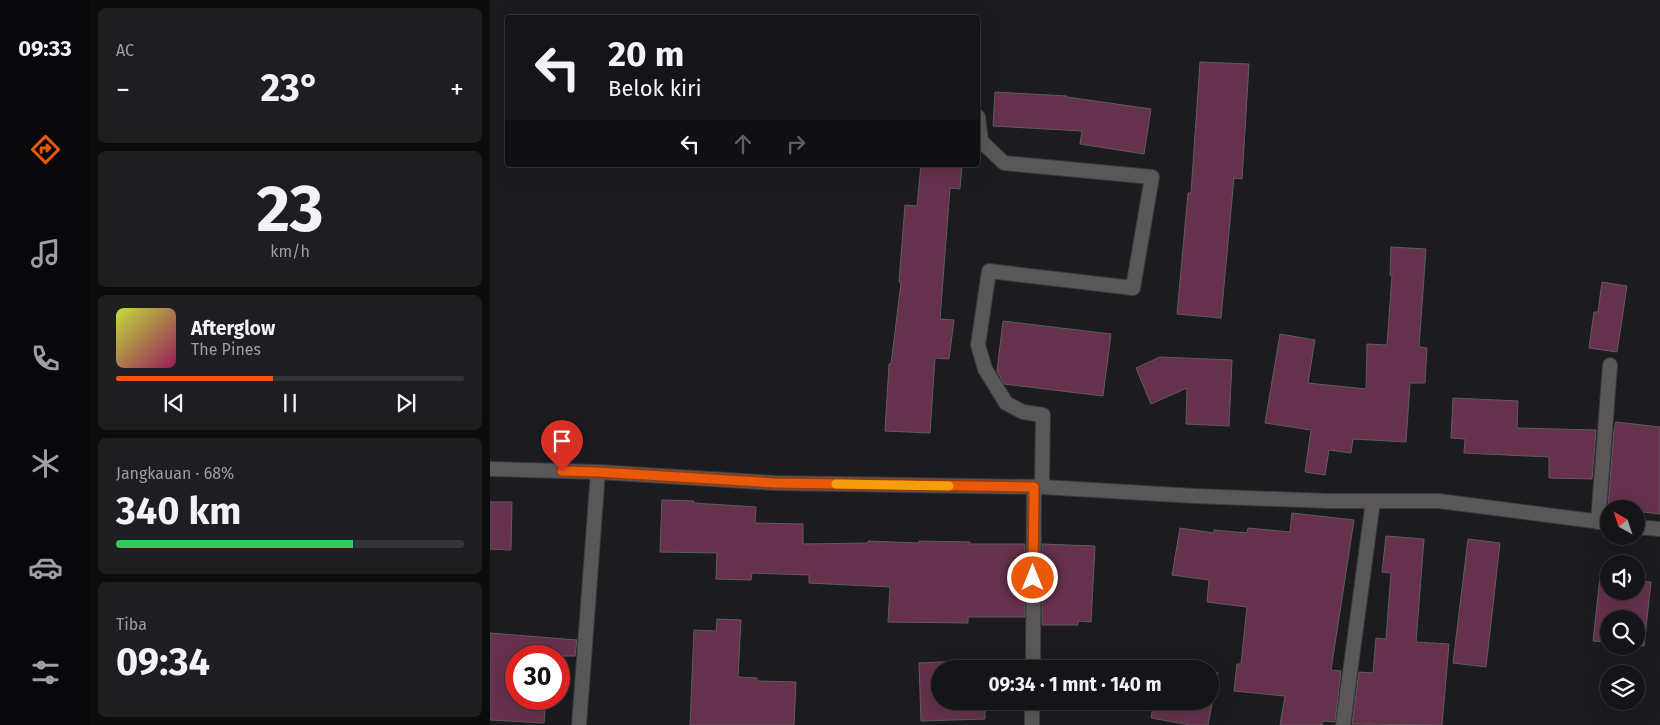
<!DOCTYPE html>
<html lang="id">
<head>
<meta charset="utf-8">
<style>
  :root { --surface:#151518; --page:#1e1e21; --text:#f1f3f6; --muted:#9d9fa2; --line:#343437; --accent:#ea580c }
  body { margin:0; font-family:"Fira Sans",sans-serif; background:var(--page); color:var(--text); height:100vh; display:flex; flex-direction:column; font-size:19px; white-space:nowrap }
  * { box-sizing:border-box; margin:0 }
  p { font-size:16px; color:var(--muted) }
  .icon { flex:none; width:28px; height:28px; fill:none; stroke:currentColor; stroke-width:2; stroke-linecap:round; stroke-linejoin:round }
  .map { position:relative; flex:1; overflow:hidden }
  .side { display:flex; flex-direction:column; gap:8px; padding:8px; background:#0c0c0d; width:400px }
  .side>* { flex:none }
  .top-card { position:absolute; left:15px; top:15px; width:475px; height:152px; border-radius:5px; box-shadow:0 5px 20px #0002,0 0 0 1px var(--line); background:#151518; color:var(--text); overflow:hidden }
  .needle { width:32px; rotate:320deg }
  .tools { position:absolute; left:1110px; top:500px; display:grid; gap:10px }
  .tools a { display:grid; place-items:center; width:45px; height:45px; border-radius:50%; background:var(--surface); box-shadow:0 5px 20px #0002,0 0 0 1px var(--line); font-size:25px }
  .speed { position:absolute; left:15px; top:645px; display:flex; gap:10px; font-size:25px; font-weight:700; text-align:center }
  .speed>* { display:grid; place-content:center; width:65px; height:65px; border-radius:50%; background:var(--surface); box-shadow:0 5px 20px #0002,0 0 0 1px var(--line); line-height:1 }
  .speed .limit { border:8px solid #d22; background:#fff; color:#111 }
  .pin { position:absolute; display:grid; place-items:center; width:42px; height:42px; color:#fff; margin:-51px -21px; border-radius:50% 50% 50% 0; rotate:-45deg; box-shadow:0 0 5px #0007 }
  .pin .icon { rotate:45deg }
  .me { position:absolute; width:55px; margin:-28px; rotate:0deg; stroke-linejoin:round; filter:drop-shadow(0 0 4px #0008) }
  .turn { display:flex; align-items:center; gap:18px; height:105px; padding:0 20px; font-size:22px }
  .turn .icon { width:65px; height:65px; stroke-width:2.5 }
  .turn b { display:block; font-size:35px; line-height:42px }
  .lanes { display:flex; align-items:center; height:48px; padding:0 20px; background:#0003; justify-content:center; gap:25px; direction:ltr }
  .lanes .off { opacity:.35 }
  .big { font-size:38px; font-weight:700; line-height:1.1 }
  .side .card { flex:1; display:flex; flex-direction:column; justify-content:center; gap:8px; min-width:0; padding:0 18px; border-radius:8px; background:var(--page) }
  .side .dial { align-items:center; gap:0 }
  .dial b { font-size:65px; line-height:1 }
  .song { display:flex; align-items:center; gap:15px }
  .cover { width:60px; height:60px; border-radius:8px; background:linear-gradient(135deg,hsl(70 70% 55%),hsl(330 70% 35%)) }
  .played { height:5px; border-radius:2px; background:linear-gradient(90deg,var(--accent) 45%,var(--line) 45%) }
  .keys { display:flex; justify-content:space-around; direction:ltr }
  .heat { display:flex; justify-content:space-between; align-items:center; font-size:28px; direction:ltr }
  .charge { height:8px; border-radius:4px; background:linear-gradient(90deg,#34c759 68%,var(--line) 0) }
  .trip { position:absolute; left:441px; top:660px; width:288px; height:50px; border-radius:25px; background:var(--surface); box-shadow:0 5px 20px #0002,0 0 0 1px var(--line); font-weight:700; line-height:50px; text-align:center }
  main { display:flex; flex:1; min-height:0 }
  .tabs { display:flex; flex-direction:column; width:90px; justify-content:space-around; align-items:center; background:#08080a; color:var(--muted) }
  .tabs .icon { width:35px; height:35px }
  .tabs .on { color:var(--accent) }
  .tabs b { font-size:22px; color:var(--text) }
  .map>svg:first-child { display:block }
</style>
</head>
<body>
<main>
<nav class="tabs">
<b>09:33</b>
<svg class="icon on" aria-label="directions" viewBox="0 0 24 24"><path d="M12 3l9 9-9 9-9-9zM9 14v-3h6M13 9l2 2-2 2"/></svg>
<svg class="icon" aria-label="music" viewBox="0 0 24 24"><path d="M9 18V5l10-2v13"/><circle cx="6" cy="18" r="3"/><circle cx="16" cy="16" r="3"/></svg>
<svg class="icon" aria-label="phone" viewBox="0 0 24 24"><path d="M5 4h4l2 5-3 2q2 4 5 5l2-3 5 2v4C11 20 4 13 5 4z"/></svg>
<svg class="icon" aria-label="climate" viewBox="0 0 24 24"><path d="M12 3v18M4 7l16 10M4 17L20 7"/></svg>
<svg class="icon" aria-label="car" viewBox="0 0 24 24"><path d="M5 17H2v-5l4-1 3-4h7l3 4 3 1v5h-3M9 17h6M6 11h13"/><circle cx="7" cy="17" r="2"/><circle cx="17" cy="17" r="2"/></svg>
<svg class="icon" aria-label="filters" viewBox="0 0 24 24"><path d="M4 7h16M4 17h16"/><circle cx="9" cy="7" r="2"/><circle cx="15" cy="17" r="2"/></svg>
</nav>
<section class="side">
<div class="card"><p>AC</p>
<div class="heat"><a>−</a><b class="big">23°</b><a>+</a></div>
</div>
<div class="card dial"><b>23</b><p>km/h</p></div>
<div class="card">
<div class="song"><i class="cover"></i><div><b>Afterglow</b><p>The Pines</p></div></div>
<div class="played"></div>
<div class="keys"><svg class="icon" aria-label="previous" viewBox="0 0 24 24"><path d="M18 5L8 12l10 7zM5 5v14"/></svg><svg class="icon" aria-label="pause" viewBox="0 0 24 24"><path d="M8 5v14M16 5v14"/></svg><svg class="icon" aria-label="next" viewBox="0 0 24 24"><path d="M6 5l10 7-10 7zM19 5v14"/></svg></div>
</div>
<div class="card"><p>Jangkauan · 68%</p><b class="big">340 km</b><div class="charge"></div></div>
<div class="card"><p>Tiba</p><b class="big">09:34</b></div>
</section>
<div class="map">
<svg width="1170" height="725" viewBox="0 0 1170 725">
  <rect width="100%" height="100%" fill="#1c1c20"/>
  <path fill="#65314d" stroke="#615b5e" d="M 710,62 L 759,64 L 752,179 L 744,178 L 731,318 L 687,314 L 698,193 L 701,193 Z
    M 505,92 L 577,96 L 577,97 L 661,109 L 654,154 L 590,144 L 592,131 L 503,126 Z
    M 431,165 L 472,165 L 470,189 L 460,188 L 450,319 L 464,320 L 459,359 L 445,358 L 440,433 L 395,431 L 399,364 L 401,364 L 411,283 L 409,282 L 415,205 L 427,206 Z
    M 901,247 L 936,249 L 929,347 L 937,348 L 935,383 L 920,383 L 916,442 L 863,439 L 861,453 L 839,450 L 835,475 L 815,472 L 821,430 L 775,423 L 790,334 L 825,340 L 818,383 L 876,389 L 877,344 L 897,345 L 902,276 L 900,275 Z
    M 1112,282 L 1137,286 L 1127,352 L 1099,348 L 1104,312 L 1108,312 Z
    M 513,321 L 621,334 L 613,396 L 514,384 L 507,371 Z
    M 670,357 L 742,360 L 739,426 L 696,424 L 697,388 L 661,404 L 646,368 Z
    M 963,398 L 1028,401 L 1027,428 L 1106,430 L 1102,479 L 1059,478 L 1059,457 L 974,453 L 975,439 L 961,438 Z
    M 1126,422 L 1170,427 L 1170,514 L 1146,511 L 1146,509 L 1118,507 L 1124,430 Z
    M 172,500 L 204,501 L 204,503 L 266,507 L 265,523 L 313,524 L 313,544 L 378,543 L 378,541 L 429,543 L 429,541 L 480,542 L 480,544 L 535,544 L 535,617 L 478,617 L 478,623 L 398,622 L 400,587 L 319,583 L 319,575 L 262,573 L 261,580 L 226,579 L 227,553 L 170,552 Z
    M 0,502 L 22,502 L 21,550 L 0,549 Z
    M 802,513 L 864,520 L 841,670 L 851,671 L 845,722 L 833,721 L 832,725 L 790,725 L 795,696 L 744,691 L 747,664 L 751,664 L 757,607 L 717,602 L 719,580 L 682,575 L 690,528 L 724,533 L 724,530 L 757,533 L 758,528 L 800,532 Z
    M 896,536 L 934,539 L 926,642 L 959,644 L 952,725 L 862,724 L 869,672 L 883,673 L 886,638 L 896,639 L 901,573 L 892,572 Z
    M 978,539 L 1010,543 L 996,667 L 963,663 Z
    M 552,544 L 605,546 L 601,622 L 588,621 L 588,625 L 552,625 Z
    M 1110,577 L 1119,578 L 1119,591 L 1146,591 L 1146,581 L 1161,582 L 1154,646 L 1146,645 L 1146,619 L 1119,619 L 1119,642 L 1103,641 Z
    M 227,619 L 251,620 L 248,677 L 267,678 L 267,681 L 306,682 L 304,725 L 200,725 L 204,630 L 226,631 Z
    M 0,633 L 87,640 L 85,656 L 26,656 L 26,699 L 56,699 L 54,723 L 0,720 Z
    M 494,660 L 494,669 L 450,669 L 450,701 L 495,701 L 495,719 L 431,721 L 429,663 Z
    M 720,672 L 728,673 L 718,725 L 700,725 L 661,718 L 664,701 L 720,701 Z"/>
  <g fill="none" stroke-linecap="round" stroke-linejoin="round">
    <g stroke="#3a3a3e" stroke-width="16">
      <path id="service" d="M 1108,522 L 1120,365"/>
    </g>
    <g stroke="#3a3a3e" stroke-width="16">
      <path id="minor" d="M 488,117 L 491,141 L 514,163 L 662,177 L 643,288 L 499,271 L 488,345 L 495,369 L 516,403 L 533,412 L 553,415 L 552,487
        M 0,469 L 108,472 L 285,483 L 552,487 L 705,496 L 838,501 L 949,501 L 1119,523
        M 1146,527 L 1170,529
        M 543,669 L 544,487
        M 89,725 L 108,472
        M 542,725 L 542,701
        M 853,725 L 883,501"/>
    </g>
    <use href="#service" stroke="#5a5758" stroke-width="14"/>
    <use href="#minor" stroke="#5a5758" stroke-width="14"/>
  </g>
  <g fill="none" stroke-linecap="round" stroke-linejoin="round">
    <g stroke="#983908" stroke-width="12">
      <path id="route" d="M 72,471 L 108,472 L 285,483 L 544,487 L 543,578"/>
    </g>
    <use href="#route" stroke="#ea580c" stroke-width="9"/>
    <path stroke="#f59e0b" stroke-width="9" d="M 346,484 L 459,486"/>
  </g>
</svg>
<div class="tools">
<a><svg class="needle" viewBox="-14 -14 28 28"><path d="M0-13l5 13h-10z" fill="#e53935"/><path d="M0 13l5-13h-10z" fill="#9d9fa2"/></svg></a>
<a><svg class="icon" aria-label="sound" viewBox="0 0 24 24"><path d="M4 9h4l5-4v14l-5-4H4zM17 9q2 3 0 6"/></svg></a>
<a><svg class="icon" aria-label="search" viewBox="0 0 24 24"><circle cx="10" cy="10" r="6"/><path d="M15 15l6 6"/></svg></a>
<a><svg class="icon" aria-label="layers" viewBox="0 0 24 24"><path d="M12 4l9 5-9 5-9-5zM3 14l9 5 9-5"/></svg></a>
</div>
<div class="speed"><div class="limit">30</div></div>
<div class="pin" style="left:72px;top:471px;background:#d93025"><svg class="icon" aria-label="arrive" viewBox="0 0 24 24"><path d="M6 21V4h12l-3 4 3 4H6"/></svg></div>
<svg class="me" style="left:543px;top:578px" viewBox="-20 -20 40 40"><circle r="17" fill="#ea580c" stroke="#fff" stroke-width="3"/><path d="M0-11L8 9 0 5-8 9z" fill="#fff"/></svg>
<div class="trip">09:34 · 1 mnt · 140 m</div>
<div class="top-card">
<div class="turn"><svg class="icon" aria-label="left" viewBox="0 0 24 24"><path d="M17 20v-9H6M10 6l-5 5 5 5"/></svg><div><b>20 m</b>Belok kiri</div></div>
<div class="lanes"><svg class="icon" aria-label="left" viewBox="0 0 24 24"><path d="M17 20v-9H6M10 6l-5 5 5 5"/></svg><svg class="icon off" aria-label="ahead" viewBox="0 0 24 24"><path d="M12 20V5M6 11l6-6 6 6"/></svg><svg class="icon off" aria-label="right" viewBox="0 0 24 24"><path d="M7 20v-9h11M14 6l5 5-5 5"/></svg></div>
</div>
</div>
</main>
</body>
</html>
